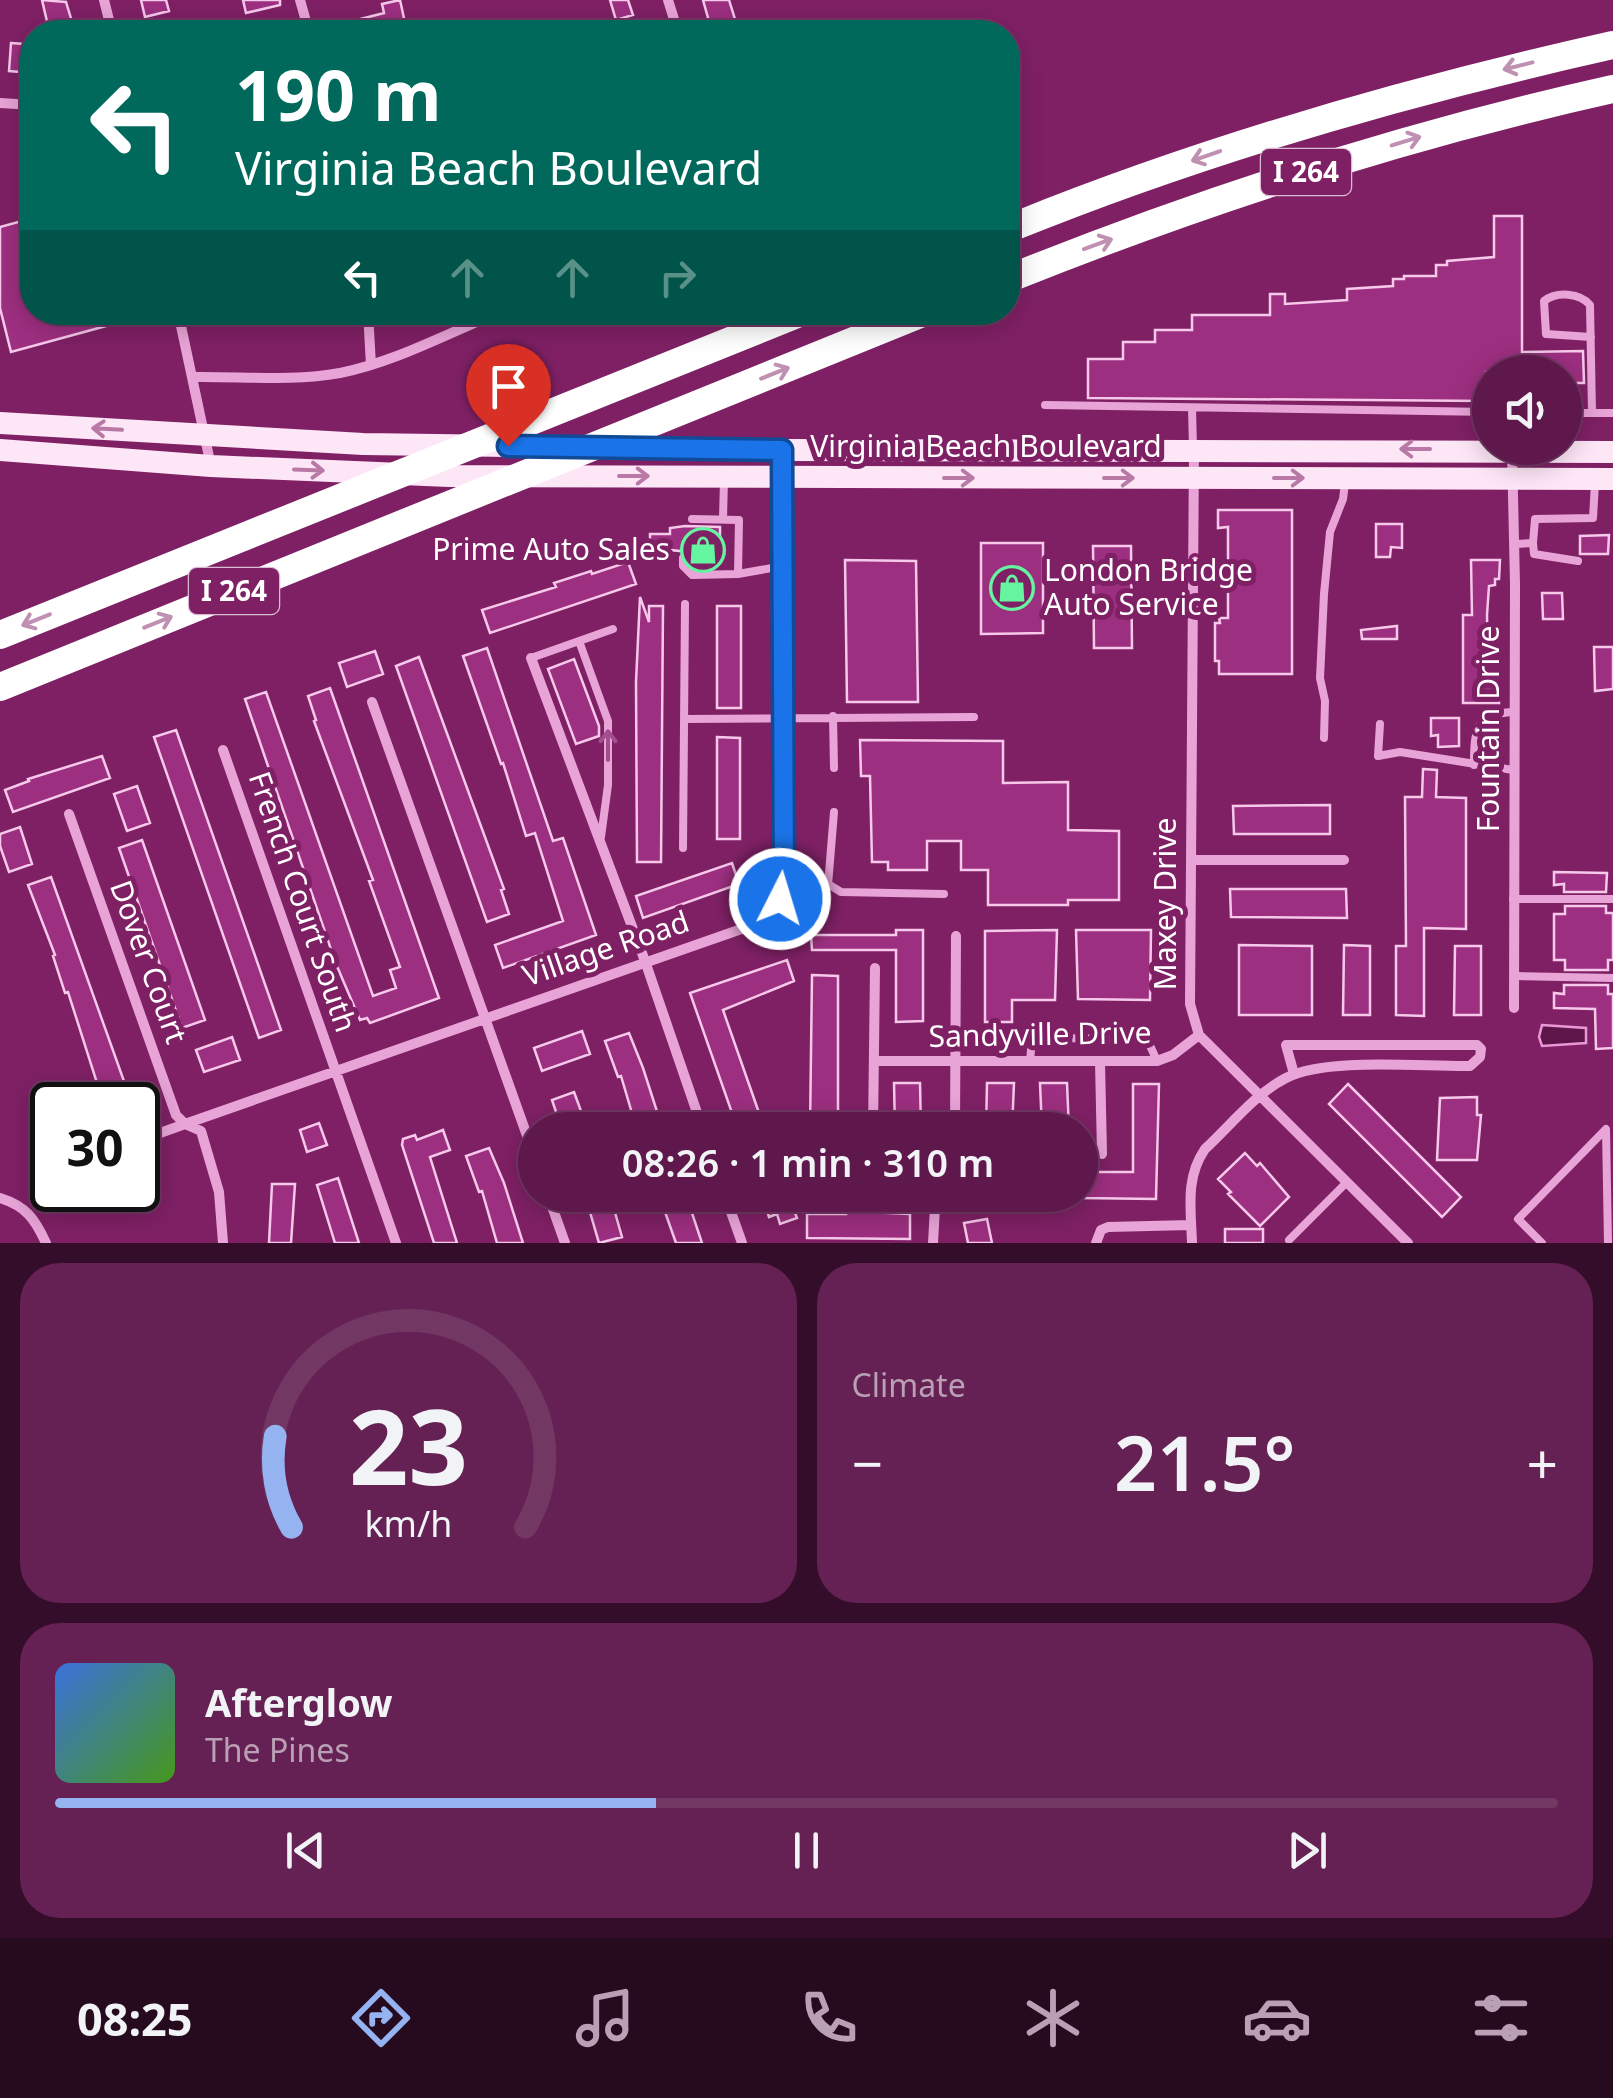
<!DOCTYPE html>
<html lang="en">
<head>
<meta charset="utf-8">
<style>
  :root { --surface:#5f184c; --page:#652153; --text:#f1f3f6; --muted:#baa0b5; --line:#733764; --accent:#95b2f1 }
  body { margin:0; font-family:"Noto Sans",sans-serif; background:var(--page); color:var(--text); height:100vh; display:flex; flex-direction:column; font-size:38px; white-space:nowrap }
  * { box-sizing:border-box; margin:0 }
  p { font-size:32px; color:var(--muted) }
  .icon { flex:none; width:55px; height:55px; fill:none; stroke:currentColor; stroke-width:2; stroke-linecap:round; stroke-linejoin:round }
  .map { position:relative; height:1243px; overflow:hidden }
  .side { display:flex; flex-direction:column; gap:20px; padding:20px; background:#340d2a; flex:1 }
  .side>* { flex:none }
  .guide { position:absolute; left:20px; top:20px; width:1000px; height:305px; border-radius:40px; box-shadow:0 5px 25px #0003,0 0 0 2px var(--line); background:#00695c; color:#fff; overflow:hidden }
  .tools { position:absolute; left:1472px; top:355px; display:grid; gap:20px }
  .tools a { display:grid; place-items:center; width:110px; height:110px; border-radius:50%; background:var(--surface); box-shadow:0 5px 25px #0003,0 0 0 2px var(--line); font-size:50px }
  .speed { position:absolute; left:30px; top:1082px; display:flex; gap:20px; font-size:50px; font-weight:700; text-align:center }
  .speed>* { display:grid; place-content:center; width:130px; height:130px; border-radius:50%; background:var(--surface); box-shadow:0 5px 25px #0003,0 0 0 2px var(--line); line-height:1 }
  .speed .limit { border:5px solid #111; border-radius:15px; background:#fff; color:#111 }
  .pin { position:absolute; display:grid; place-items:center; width:85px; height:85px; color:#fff; margin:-102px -42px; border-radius:50% 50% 50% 0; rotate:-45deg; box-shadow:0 0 10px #0007 }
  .pin .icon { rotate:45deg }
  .me { position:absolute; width:110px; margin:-55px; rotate:5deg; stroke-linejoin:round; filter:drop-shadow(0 0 8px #0008) }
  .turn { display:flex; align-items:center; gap:35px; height:210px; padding:0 50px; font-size:45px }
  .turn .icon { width:130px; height:130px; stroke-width:2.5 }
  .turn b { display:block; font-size:70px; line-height:85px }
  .lanes { display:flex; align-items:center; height:95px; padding:0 50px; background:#0003; justify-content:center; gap:50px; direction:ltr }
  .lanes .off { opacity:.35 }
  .big { font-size:75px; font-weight:600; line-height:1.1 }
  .side .widget { flex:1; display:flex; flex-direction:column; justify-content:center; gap:15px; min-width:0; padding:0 35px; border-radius:40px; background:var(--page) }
  .side .dial { align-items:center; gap:0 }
  .dial svg { height:260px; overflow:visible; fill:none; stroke:var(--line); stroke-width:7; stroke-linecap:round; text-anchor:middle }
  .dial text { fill:var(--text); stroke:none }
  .song { display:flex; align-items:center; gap:30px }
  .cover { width:120px; height:120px; border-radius:15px; background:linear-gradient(135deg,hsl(220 70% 55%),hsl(100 70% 35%)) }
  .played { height:10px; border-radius:5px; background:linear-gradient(90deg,var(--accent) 40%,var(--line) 40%) }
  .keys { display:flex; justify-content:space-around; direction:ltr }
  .heat { display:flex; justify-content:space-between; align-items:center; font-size:55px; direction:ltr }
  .side .tiles { flex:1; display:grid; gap:20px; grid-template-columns:1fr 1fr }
  .widget:last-child { grid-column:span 2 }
  .trip { position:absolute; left:518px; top:1112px; width:580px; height:100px; border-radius:50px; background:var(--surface); box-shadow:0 5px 25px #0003,0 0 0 2px var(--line); font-weight:600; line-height:100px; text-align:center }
  .dock { display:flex; height:160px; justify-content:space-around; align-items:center; background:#260a1e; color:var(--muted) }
  .dock .icon { width:70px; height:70px }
  .dock .active { color:var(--accent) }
  .dock b { font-size:45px; color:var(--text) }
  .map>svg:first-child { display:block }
</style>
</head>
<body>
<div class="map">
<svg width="1613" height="1243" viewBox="0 0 1613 1243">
  <rect width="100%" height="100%" fill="#7f2065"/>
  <path fill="#5e154a" stroke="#e998d5" stroke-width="2.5" d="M 1542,1025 L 1586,1028 L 1586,1043 L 1542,1046 L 1539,1037 Z"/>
  <path fill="#9d2f80" stroke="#f6c8ea" stroke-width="2.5" d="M 42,0 L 66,2 L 73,25 L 49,30 Z
    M 141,0 L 166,0 L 169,11 L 145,17 Z
    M 243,0 L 280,0 L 280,5 L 246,13 Z
    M 400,0 L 407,32 L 325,32 L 325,28 L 384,13 L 382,4 Z
    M 610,0 L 628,0 L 633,15 L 616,20 Z
    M 703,0 L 729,0 L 739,32 L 712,32 Z
    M 11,43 L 24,44 L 23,53 L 32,53 L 32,73 L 9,71 Z
    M 1494,216 L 1522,216 L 1522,352 L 1583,351 L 1584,383 L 1565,383 L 1565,372 L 1486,372 L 1486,401 L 1088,398 L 1088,359 L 1123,359 L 1123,342 L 1155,342 L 1155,330 L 1192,330 L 1192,315 L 1270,315 L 1270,294 L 1285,294 L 1285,304 L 1347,300 L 1347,289 L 1393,286 L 1393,279 L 1404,279 L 1404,276 L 1436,276 L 1436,265 L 1447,265 L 1447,261 L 1494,257 Z
    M 29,219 L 32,231 L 32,312 L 138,312 L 139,317 L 11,352 L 0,308 L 0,227 Z
    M 1218,510 L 1292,510 L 1292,674 L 1219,674 L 1219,661 L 1215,661 L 1215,623 L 1220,623 L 1219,618 L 1228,618 L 1228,527 L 1218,528 Z
    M 1376,524 L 1402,524 L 1402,548 L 1391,547 L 1390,557 L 1376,557 Z
    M 685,526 L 720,527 L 720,546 L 711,546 L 711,554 L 650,548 L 650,534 L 670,534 L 670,528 Z
    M 1609,535 L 1608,554 L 1580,554 L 1580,536 Z
    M 981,543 L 1043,543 L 1043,633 L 981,634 Z
    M 1093,546 L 1131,546 L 1132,648 L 1094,648 Z
    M 845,560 L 916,561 L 918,702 L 847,702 Z
    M 1471,560 L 1500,560 L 1499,579 L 1495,579 L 1495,585 L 1489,586 L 1487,615 L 1488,667 L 1498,667 L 1499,703 L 1463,703 L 1463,615 L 1472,615 Z
    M 628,562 L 636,584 L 490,633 L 482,610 L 556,587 L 554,583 L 591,571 L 592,574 Z
    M 1542,593 L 1562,593 L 1563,619 L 1543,619 Z
    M 640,597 L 649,622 L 649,606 L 663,606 L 661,862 L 637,862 L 636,682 Z
    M 717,606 L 741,606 L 741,708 L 717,708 Z
    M 1397,626 L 1397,639 L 1362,639 L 1361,630 Z
    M 1594,647 L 1613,647 L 1613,689 L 1595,691 Z
    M 487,648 L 553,841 L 563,838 L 596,935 L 503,968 L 495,945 L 563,921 L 535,833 L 526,836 L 503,763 L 501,764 L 463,656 Z
    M 375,651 L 383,674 L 347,687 L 339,663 Z
    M 419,657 L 504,889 L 501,890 L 509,914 L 487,922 L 396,666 Z
    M 574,659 L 599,726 L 599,736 L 576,744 L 548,669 Z
    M 330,688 L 439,998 L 370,1023 L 367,1018 L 360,1020 L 336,964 L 245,699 L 266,692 L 373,996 L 396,988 L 390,970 L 400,967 L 369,881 L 373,880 L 314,721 L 316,720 L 308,696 Z
    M 1431,718 L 1459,718 L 1459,746 L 1438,747 L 1438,735 L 1431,736 Z
    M 176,730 L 281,1030 L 259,1038 L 154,737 Z
    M 717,737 L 740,738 L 740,839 L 717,839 Z
    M 860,740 L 1003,741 L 1003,783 L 1068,782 L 1068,830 L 1119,831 L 1119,900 L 1068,900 L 1068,905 L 988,905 L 988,870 L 961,870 L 961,841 L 927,841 L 927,870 L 888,870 L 888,862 L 872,862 L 870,776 L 861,776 Z
    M 102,756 L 110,778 L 13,812 L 5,790 L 29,781 L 28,779 Z
    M 1423,769 L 1437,770 L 1436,797 L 1466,798 L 1466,929 L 1424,928 L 1424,1016 L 1396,1015 L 1396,946 L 1406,946 L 1405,797 L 1422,797 Z
    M 137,786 L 150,823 L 127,831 L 114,794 Z
    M 1330,805 L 1330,834 L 1234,834 L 1233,806 Z
    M 20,827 L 32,864 L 9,872 L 0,846 L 0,834 Z
    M 142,840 L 205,1020 L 182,1028 L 119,848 Z
    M 732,863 L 739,884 L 643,918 L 636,896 Z
    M 1554,872 L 1607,873 L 1606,892 L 1564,892 L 1564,884 L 1554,885 Z
    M 51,877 L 130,1098 L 109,1105 L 100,1082 L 97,1083 L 68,992 L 65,993 L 53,956 L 55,955 L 28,885 Z
    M 1230,889 L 1346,889 L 1347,918 L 1231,917 Z
    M 1565,906 L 1606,906 L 1606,913 L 1613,913 L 1613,960 L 1608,960 L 1608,970 L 1565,970 L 1565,960 L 1554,960 L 1554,914 L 1565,914 Z
    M 896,930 L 923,930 L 923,1021 L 896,1022 L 896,950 L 812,950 L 811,935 L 896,935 Z
    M 1057,930 L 1055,1000 L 1012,1000 L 1012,1022 L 985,1022 L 985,931 Z
    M 1076,930 L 1151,930 L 1150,1000 L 1078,999 Z
    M 1239,945 L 1312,946 L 1312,1015 L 1239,1015 Z
    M 1344,945 L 1370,946 L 1370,1015 L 1343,1015 Z
    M 1455,946 L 1481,946 L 1481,1015 L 1454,1015 Z
    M 787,960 L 794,981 L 723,1010 L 765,1130 L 738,1130 L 690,993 Z
    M 812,975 L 838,976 L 838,1130 L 810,1130 Z
    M 1564,985 L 1608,985 L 1608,994 L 1613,994 L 1613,1048 L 1596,1049 L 1595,1009 L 1554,1008 L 1554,993 L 1564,994 Z
    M 582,1031 L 590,1054 L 542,1071 L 534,1048 Z
    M 629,1033 L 643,1068 L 663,1130 L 637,1130 L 621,1076 L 618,1077 L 605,1041 Z
    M 232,1037 L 240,1060 L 204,1072 L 196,1050 Z
    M 894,1083 L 920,1083 L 921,1130 L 895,1130 Z
    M 987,1083 L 1014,1083 L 1012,1130 L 986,1130 Z
    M 1040,1083 L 1067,1083 L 1069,1130 L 1042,1130 Z
    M 1133,1084 L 1159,1084 L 1156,1199 L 1080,1198 L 1080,1172 L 1133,1172 Z
    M 1348,1084 L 1461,1197 L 1442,1217 L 1329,1104 Z
    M 574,1092 L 588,1130 L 562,1130 L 552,1100 Z
    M 1477,1097 L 1477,1115 L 1481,1115 L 1477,1160 L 1437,1160 L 1440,1098 Z
    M 319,1123 L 327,1145 L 307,1152 L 300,1130 Z
    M 443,1130 L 450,1150 L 430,1157 L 457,1243 L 434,1243 L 402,1145 L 403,1139 L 415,1135 L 417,1140 Z
    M 489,1148 L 504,1183 L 523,1243 L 497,1243 L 482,1191 L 479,1192 L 466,1156 Z
    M 1245,1153 L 1257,1166 L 1260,1163 L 1289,1197 L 1260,1226 L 1228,1194 L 1231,1192 L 1218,1179 Z
    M 338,1178 L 359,1243 L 335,1243 L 317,1185 Z
    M 272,1184 L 295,1184 L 291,1243 L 269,1243 Z
    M 585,1195 L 610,1195 L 622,1237 L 599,1243 Z
    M 659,1195 L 686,1195 L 702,1243 L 676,1243 Z
    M 762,1195 L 788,1195 L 797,1218 L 780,1224 L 777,1214 L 769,1217 Z
    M 846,1211 L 910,1214 L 910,1239 L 807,1238 L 807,1214 L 846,1214 Z
    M 987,1219 L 992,1243 L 968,1243 L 964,1223 Z
    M 1225,1229 L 1263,1229 L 1263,1243 L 1225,1243 Z"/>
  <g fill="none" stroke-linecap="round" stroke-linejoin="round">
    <path stroke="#e8a4d7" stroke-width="8" d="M 1591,337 L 1546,334 L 1544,301 C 1557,291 1580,293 1590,305 L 1592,413
      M 1045,405 L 1490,412
      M 1192,408 L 1193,448
      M 1565,413 L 1613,413
      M 692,519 L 739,520 L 738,574
      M 723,519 L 724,479
      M 1533,543 L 1534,554 L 1578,561
      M 1515,544 L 1533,543 L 1535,519 L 1593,518 L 1595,483
      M 683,558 L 683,566 L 692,575 L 738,574 L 783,566
      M 579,641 L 608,721 L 608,785 L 601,837
      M 531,658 L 613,629
      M 833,716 L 834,768
      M 684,719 L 974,717
      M 1380,724 L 1378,756 L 1400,752 L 1513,770
      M 1324,738 L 1325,701 L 1320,678 L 1324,594 L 1330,532 L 1343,499 L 1345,483
      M 1474,765 C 1474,731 1475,714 1513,712
      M 683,848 L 685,604
      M 783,869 L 813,875 L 841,892 L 944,894
      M 828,885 L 834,812
      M 1513,899 L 1613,899
      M 1514,976 L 1613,978
      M 1030,1062 L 1032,1038 L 1147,1039 L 1157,1061
      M 1289,1240 L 1347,1182
      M 1542,1243 L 1518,1219 L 1606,1129 L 1608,1243"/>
    <path stroke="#e8a4d7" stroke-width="10" d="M 104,0 L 112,32
      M 300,0 L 309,32
      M 668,0 L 678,32
      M 0,103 L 32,105
      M 178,312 L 211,466
      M 368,312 L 371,365
      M 192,377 C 240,376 292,382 340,373 C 395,362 448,333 500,312
      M 1194,449 L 1190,1004 L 1199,1035 L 1408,1243
      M 1512,451 L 1515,584 L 1514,1008
      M 531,658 L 645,961 L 703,1130
      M 372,702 L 535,1158
      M 223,750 L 396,1243
      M 69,814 L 176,1115 L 185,1124 L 750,926 L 773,910 L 783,886 L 782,451
      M 1191,860 L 1344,860
      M 874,1061 L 1157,1061 L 1173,1055 L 1199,1035
      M 1100,1062 L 1102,1154
      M 873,1130 L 875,968
      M 955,1130 L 956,936
      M 138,1141 L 185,1124 L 201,1131 L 219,1192 L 223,1243
      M 548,1195 L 565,1243
      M 725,1195 L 742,1243
      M 0,1198 C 26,1206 35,1219 46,1243
      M 933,1243 L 935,1207
      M 1096,1243 L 1101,1230 L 1108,1227 L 1191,1225
      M 1192,1243 C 1191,1209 1185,1178 1205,1149 C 1230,1126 1256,1093 1286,1078 C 1326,1057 1423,1067 1470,1066 L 1480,1057 L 1481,1049 L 1477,1045 L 1286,1045 L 1294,1074"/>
    <path stroke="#fde6f6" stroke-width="22" d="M 0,423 L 363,444 L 782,450 L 1613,452
      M 0,450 L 211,466 L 449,476 L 1613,479"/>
    <path stroke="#fff" stroke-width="28" d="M 1008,229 C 1204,149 1407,91 1613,45
      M 1008,279 C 1204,200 1406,135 1613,89
      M 0,635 L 802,312
      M 0,687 L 925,312"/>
  </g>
  <defs><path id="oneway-shaft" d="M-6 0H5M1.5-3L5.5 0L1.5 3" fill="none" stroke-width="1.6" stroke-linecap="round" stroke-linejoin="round" transform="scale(2.5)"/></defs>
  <g stroke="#bf90b2">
    <use href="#oneway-shaft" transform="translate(1518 66) rotate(166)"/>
    <use href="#oneway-shaft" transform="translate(1406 141) rotate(-17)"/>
    <use href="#oneway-shaft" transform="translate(1206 156) rotate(161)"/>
    <use href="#oneway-shaft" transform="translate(1098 244) rotate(-20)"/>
    <use href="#oneway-shaft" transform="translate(775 373) rotate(-22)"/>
    <use href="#oneway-shaft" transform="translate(36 620) rotate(158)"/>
    <use href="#oneway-shaft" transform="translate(158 622) rotate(-22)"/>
  </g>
  <g stroke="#b879a6">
    <use href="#oneway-shaft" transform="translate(107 429) rotate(-177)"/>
    <use href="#oneway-shaft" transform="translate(1415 449) rotate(-180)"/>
    <use href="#oneway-shaft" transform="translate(309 470) rotate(2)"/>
    <use href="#oneway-shaft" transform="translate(634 476)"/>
    <use href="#oneway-shaft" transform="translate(959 478)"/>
    <use href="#oneway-shaft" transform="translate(1119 478)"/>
    <use href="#oneway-shaft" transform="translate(1289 478)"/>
  </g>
  <use stroke="#a44e8d" href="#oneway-shaft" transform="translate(608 745) rotate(-90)"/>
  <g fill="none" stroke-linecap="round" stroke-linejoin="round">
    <g stroke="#114b97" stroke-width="25">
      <path id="route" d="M 508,446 L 782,450 L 784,886 L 780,899"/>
    </g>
    <use href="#route" stroke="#1a73e8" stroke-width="18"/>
  </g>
  <defs>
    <g id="shop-ring" transform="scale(2.25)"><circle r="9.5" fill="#7f2065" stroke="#65f5a1" stroke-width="1.5"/><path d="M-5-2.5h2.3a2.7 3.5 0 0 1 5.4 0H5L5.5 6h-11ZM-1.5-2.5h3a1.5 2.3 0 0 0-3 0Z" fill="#65f5a1"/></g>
  </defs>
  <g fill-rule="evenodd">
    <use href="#shop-ring" x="703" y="550"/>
    <use href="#shop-ring" x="1012" y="588"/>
  </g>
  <g text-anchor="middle" stroke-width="10" stroke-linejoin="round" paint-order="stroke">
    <g fill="#7f2065" stroke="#d9bcd1" stroke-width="2.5">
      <rect x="1261" y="149" width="90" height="46" rx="8"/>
      <rect x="189" y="568" width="90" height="46" rx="8"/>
    </g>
    <g font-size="28" font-weight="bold" fill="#fff">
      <text x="1306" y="182">I 264</text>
      <text x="234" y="601">I 264</text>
    </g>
    <g font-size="30" fill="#fff" stroke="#7f2065">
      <text x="986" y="457">Virginia Beach Boulevard</text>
      <text transform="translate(1489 729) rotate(-90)" y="10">Fountain Drive</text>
      <text transform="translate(302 902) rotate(71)" y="10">French Court South</text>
      <text transform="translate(1166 904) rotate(-90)" y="10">Maxey Drive</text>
      <text transform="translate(606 949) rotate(-19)" y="10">Village Road</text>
      <text transform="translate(148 962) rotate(70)" y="10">Dover Court</text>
      <text transform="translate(1040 1035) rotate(-1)" y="10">Sandyville Drive</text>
    </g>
    <g font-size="30" fill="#fff" stroke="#7f2065" text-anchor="end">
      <text x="670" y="560">Prime Auto Sales</text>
      <text x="1044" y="581" text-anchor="start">London Bridge<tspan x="1044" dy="34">Auto Service</tspan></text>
    </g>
  </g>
</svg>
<div class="tools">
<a><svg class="icon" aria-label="sound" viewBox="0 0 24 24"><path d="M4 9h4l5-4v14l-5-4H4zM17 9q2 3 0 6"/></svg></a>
</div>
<div class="speed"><div class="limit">30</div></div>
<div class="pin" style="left:508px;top:446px;background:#d93025"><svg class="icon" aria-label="arrive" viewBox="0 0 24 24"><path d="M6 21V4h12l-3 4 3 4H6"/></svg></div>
<svg class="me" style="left:780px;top:899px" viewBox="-20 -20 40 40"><circle r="17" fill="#1a73e8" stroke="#fff" stroke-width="3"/><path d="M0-11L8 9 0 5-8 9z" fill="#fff"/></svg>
<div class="trip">08:26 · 1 min · 310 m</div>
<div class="guide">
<div class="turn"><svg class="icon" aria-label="left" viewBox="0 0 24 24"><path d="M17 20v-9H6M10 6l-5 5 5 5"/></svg><div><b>190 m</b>Virginia Beach Boulevard</div></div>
<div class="lanes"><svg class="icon" aria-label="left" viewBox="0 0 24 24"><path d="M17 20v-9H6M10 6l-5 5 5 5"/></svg><svg class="icon off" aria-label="ahead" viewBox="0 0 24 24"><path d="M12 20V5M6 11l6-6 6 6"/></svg><svg class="icon off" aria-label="ahead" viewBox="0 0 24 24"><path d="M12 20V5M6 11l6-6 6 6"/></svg><svg class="icon off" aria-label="right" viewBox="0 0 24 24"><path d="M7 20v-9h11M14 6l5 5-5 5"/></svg></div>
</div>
</div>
<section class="side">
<div class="tiles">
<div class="widget dial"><svg viewBox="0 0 100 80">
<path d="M14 69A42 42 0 1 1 86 69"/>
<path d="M14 69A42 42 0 0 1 9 41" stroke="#95b2f1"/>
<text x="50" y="56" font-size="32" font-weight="700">23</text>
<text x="50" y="72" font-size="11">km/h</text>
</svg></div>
<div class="widget"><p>Climate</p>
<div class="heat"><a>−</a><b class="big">21.5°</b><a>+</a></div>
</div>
<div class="widget">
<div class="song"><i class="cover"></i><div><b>Afterglow</b><p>The Pines</p></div></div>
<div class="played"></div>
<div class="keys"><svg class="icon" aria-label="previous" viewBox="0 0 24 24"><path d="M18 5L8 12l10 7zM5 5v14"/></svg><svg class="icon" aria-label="pause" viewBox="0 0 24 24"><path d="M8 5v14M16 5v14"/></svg><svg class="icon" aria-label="next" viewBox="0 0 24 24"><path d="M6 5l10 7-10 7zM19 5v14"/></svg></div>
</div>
</div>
</section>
<nav class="dock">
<b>08:25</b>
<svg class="icon active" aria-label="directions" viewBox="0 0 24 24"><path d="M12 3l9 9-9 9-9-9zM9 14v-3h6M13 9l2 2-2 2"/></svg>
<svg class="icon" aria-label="music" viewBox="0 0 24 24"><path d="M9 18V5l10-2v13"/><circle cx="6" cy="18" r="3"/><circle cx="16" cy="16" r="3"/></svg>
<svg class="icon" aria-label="phone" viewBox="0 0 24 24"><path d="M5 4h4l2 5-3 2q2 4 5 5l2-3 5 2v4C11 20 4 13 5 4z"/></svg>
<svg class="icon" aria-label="climate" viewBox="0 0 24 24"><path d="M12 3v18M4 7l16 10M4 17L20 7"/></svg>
<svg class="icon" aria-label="car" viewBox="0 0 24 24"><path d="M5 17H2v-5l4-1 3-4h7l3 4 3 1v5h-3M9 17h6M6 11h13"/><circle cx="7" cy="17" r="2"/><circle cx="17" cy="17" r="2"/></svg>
<svg class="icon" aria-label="filters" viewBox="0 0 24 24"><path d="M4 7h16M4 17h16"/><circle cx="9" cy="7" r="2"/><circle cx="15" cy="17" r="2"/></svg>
</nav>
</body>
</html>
